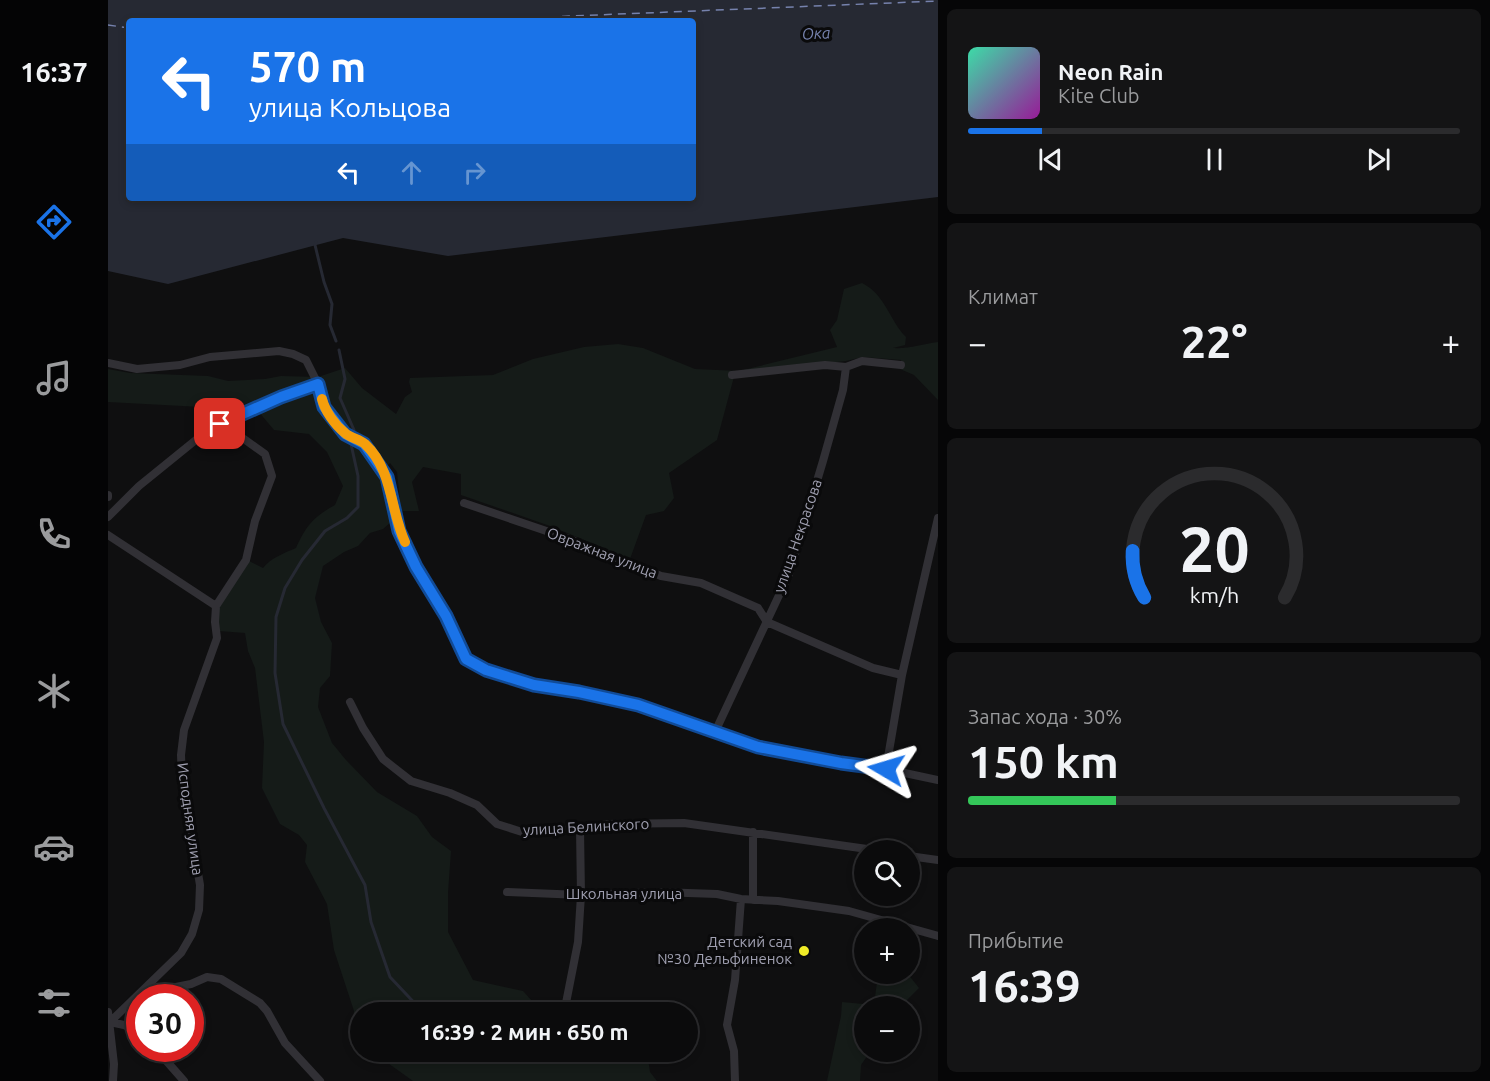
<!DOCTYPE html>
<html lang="ru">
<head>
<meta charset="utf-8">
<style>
  :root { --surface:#0b0b0c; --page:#141415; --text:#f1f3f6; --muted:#9a9b9d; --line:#2b2b2d; --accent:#1a73e8 }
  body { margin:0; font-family:Ubuntu,sans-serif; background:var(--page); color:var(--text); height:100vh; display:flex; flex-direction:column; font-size:22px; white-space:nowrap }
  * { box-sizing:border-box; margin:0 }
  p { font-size:20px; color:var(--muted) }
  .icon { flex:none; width:33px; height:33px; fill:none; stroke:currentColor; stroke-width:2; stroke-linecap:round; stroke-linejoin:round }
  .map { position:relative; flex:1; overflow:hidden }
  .side { display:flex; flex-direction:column; gap:9px; padding:9px; background:#060607; width:552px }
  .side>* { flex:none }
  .guide { position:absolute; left:18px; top:18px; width:570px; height:183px; border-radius:6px; box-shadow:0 3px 9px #0003,0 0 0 2px var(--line); background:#1a73e8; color:#fff; overflow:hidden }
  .controls { position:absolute; left:746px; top:840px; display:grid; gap:12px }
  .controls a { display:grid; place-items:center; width:66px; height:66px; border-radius:50%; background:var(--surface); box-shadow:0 3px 9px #0003,0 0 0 2px var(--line); font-size:30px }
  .speed { position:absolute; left:18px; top:984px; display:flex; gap:12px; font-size:30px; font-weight:700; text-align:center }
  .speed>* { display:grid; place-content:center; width:78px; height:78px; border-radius:50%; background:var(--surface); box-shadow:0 3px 9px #0003,0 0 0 2px var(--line); line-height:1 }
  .speed .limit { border:9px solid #d22; background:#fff; color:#111 }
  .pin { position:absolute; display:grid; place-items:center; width:51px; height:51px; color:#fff; margin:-26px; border-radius:12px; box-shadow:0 3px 9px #0006 }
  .me { position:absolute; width:66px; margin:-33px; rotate:277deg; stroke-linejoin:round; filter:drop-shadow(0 0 4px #0008) }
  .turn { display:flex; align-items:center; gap:21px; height:126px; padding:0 24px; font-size:27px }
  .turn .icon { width:78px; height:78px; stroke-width:2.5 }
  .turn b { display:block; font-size:42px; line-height:51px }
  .lanes { display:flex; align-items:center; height:57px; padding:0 24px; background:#0003; justify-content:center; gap:30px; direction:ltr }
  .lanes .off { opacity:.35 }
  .big { font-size:45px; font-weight:700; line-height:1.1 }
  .side .widget { flex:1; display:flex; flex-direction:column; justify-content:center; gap:9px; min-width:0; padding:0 21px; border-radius:9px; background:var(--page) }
  .side .dial { align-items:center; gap:0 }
  .dial svg { height:156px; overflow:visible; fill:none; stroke:var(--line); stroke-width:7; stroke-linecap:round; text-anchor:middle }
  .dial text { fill:var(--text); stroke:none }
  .song { display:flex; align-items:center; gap:18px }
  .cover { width:72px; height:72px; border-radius:9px; background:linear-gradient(135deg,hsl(160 70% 55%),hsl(300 70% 35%)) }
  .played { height:6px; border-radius:3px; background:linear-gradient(90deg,var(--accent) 15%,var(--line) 15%) }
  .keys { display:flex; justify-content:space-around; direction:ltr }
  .heat { display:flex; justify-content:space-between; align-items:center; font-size:33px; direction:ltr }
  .charge { height:9px; border-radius:4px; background:linear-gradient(90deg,#34c759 30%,var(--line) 0) }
  .trip { position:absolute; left:242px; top:1002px; width:348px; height:60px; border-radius:30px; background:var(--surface); box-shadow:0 3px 9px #0003,0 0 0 2px var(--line); font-weight:700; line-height:60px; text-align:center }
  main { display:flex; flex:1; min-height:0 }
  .menu { display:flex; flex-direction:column; width:108px; justify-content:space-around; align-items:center; background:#040405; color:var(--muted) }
  .menu .icon { width:42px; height:42px }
  .menu .selected { color:var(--accent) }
  .menu b { font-size:27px; color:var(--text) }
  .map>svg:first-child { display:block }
</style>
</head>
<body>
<main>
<nav class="menu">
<b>16:37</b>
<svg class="icon selected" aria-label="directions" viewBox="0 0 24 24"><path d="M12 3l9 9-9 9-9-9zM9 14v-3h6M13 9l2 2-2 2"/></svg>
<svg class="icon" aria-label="music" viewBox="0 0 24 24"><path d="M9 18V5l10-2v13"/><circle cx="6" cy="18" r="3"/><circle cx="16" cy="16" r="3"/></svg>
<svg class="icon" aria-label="phone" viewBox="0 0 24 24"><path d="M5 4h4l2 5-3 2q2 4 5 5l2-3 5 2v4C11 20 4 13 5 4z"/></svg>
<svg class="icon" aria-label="climate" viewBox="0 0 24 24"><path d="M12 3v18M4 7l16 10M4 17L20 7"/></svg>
<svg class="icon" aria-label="car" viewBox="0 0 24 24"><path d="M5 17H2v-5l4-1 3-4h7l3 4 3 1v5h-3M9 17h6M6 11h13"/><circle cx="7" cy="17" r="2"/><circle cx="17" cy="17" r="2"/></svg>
<svg class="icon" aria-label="filters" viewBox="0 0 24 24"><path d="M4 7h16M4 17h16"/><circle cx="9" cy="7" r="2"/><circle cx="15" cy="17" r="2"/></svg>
</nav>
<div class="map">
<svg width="830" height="1081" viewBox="0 0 830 1081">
  <rect width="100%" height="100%" fill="#0f0f10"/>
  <path fill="#151b18" d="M 754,283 C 778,295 781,320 798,337 L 797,345 L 785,348 C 800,349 815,344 830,342 L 830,400 L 806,375 L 792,369 L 793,360 L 755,357 L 738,361 L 627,373 L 609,440 L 561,473 L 566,498 L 556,511 L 538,515 L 522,559 L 442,526 L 353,495 L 353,474 L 315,467 L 304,482 L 311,511 L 293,511 L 289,472 L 282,463 L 276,469 L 277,495 L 283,522 L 275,529 L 262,533 L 250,546 L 236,552 L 215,566 L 207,598 L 213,622 L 224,643 L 222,676 L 212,688 L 210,707 L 224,743 L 238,760 L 269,792 L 309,816 L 324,837 L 343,851 L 340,893 L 340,932 L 365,980 L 415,991 L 424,1001 L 475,1010 L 493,1008 L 512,1012 L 252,1012 L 252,1046 L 244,1038 L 246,1011 L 226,950 L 219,904 L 197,862 L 199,845 L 191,835 L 172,824 L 154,788 L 156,742 L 147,668 L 140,651 L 137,633 L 111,631 L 110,606 L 139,560 L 155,568 C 163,558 176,553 188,548 C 198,526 205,517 227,505 L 235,486 L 219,452 L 201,434 L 166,430 L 145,405 L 104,422 L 93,407 L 0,402 L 0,369 L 22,373 L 100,376 L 120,381 L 157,379 L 173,376 L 210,377 L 237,368 L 254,388 L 288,414 L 297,397 L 304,392 L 301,382 L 302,378 L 385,375 L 425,359 L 476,347 L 510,344 L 535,348 L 587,369 L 631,371 L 729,347 L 722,330 L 729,320 L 736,289 Z
    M 770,974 L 800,974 L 811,988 L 793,1006 L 756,1006 L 756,1052 L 762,1052 L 753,1065 L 752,1081 L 719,1081 L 733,1016 L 734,1002 L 766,1005 Z
    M 259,1052 L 539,1052 L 542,1072 L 549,1081 L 305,1081 L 270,1056 Z"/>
  <path fill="#262933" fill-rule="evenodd" d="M 0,0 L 830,0 L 830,197 L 340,256 L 235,238 L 60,284 L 0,271 ZM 21,21 L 585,21 L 585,198 L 21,198 Z"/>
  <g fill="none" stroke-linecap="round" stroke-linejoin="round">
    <path stroke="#262933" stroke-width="3" d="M 208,242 L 207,245 L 216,282 L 224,304 L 222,325 L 228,341
      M 231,350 L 237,379 L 232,398 L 246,430
      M 243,444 L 250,476 L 250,507 L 239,518 L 217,531 L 194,560 L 177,588 L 168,617 L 167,673 L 175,724 L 216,808 L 257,885 L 263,922 L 282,977 L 315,1012
      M 375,1052 L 384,1059"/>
    <path stroke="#7682ad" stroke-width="1.5" stroke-dasharray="8 6" stroke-linecap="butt" d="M 342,21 L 830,1
      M 0,25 L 21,28"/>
    <path stroke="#313035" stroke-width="8" d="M 0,363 L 29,369 L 72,365 L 102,357 L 171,351 L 185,354 L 198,360 L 210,384 L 216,407 L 237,434 L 256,444 L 271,464 L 279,477 L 291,531 L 308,567 L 338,616 L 358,659 L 378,670 L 426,685 L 471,692 L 530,705 L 650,747 L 733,763 L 778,769 L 830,780
      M 624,375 L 717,365 L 738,367 L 754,361 L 793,365
      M 0,495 L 0,497
      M 356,503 L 459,538 L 553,576 L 593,583 L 650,608 L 659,622 L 765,668 L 794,675
      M 0,517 L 31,486 L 105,426 L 173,397 L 210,384
      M 0,535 L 108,606
      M 242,702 L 255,728 L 275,759 L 303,781 L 342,793 L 369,805 L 389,824 L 414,832 L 472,829 L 500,824 L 576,823 L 766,850
      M 607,732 L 681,574 L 715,461 L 735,390 L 738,367
      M 778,769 L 794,675 L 830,518
      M 801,856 L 830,860
      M 399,892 L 473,895 L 551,892 L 609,894 L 633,899 L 670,901 L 741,911 L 830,936
      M 645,900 L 645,832
      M 33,994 L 83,984 L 99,977 L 113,979 L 152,1003 L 159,1011 L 177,1043 L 212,1081
      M 458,1003 L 470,942 L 473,895 L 472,829
      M 0,1012 L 6,1064 L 5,1081
      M 2,1022 L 73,953 L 84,934 L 91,910 L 92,885 L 74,778 L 73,755 L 76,730 L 109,638 L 107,622 L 108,606 L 138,560 L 147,521 L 164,476 L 157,454 L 136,439
      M 2,1022 L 16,1025 L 32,1033
      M 47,1048 L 76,1081
      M 627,1081 L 626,1051 L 619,1025 L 627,980 L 633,899"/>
  </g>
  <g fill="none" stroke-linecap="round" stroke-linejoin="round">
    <g stroke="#114b97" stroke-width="15">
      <path id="route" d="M 112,424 L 173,397 L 210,384 L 216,407 L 237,434 L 256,444 L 279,477 L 291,531 L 308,567 L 338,616 L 358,659 L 378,670 L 426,685 L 471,692 L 530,705 L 650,747 L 733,763 L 778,769"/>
    </g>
    <use href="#route" stroke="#1a73e8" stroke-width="10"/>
    <path stroke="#f59e0b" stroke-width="10" d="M 214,399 C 217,411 227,425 237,433 C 242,438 251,439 257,444 C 285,470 282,510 297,542"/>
  </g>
  <circle fill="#efeb27" stroke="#0a0a0b" stroke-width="2" cx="696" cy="951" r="6"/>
  <g text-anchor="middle" stroke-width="6" stroke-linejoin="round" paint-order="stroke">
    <g font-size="15" fill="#a0a0b1" stroke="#0a0a0b">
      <text transform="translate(690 536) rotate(-71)" y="5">улица Некрасова</text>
      <text transform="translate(494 553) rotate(21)" y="5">Овражная улица</text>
      <text transform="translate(82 819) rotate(82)" y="5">Исподняя улица</text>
      <text transform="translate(478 827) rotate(-3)" y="5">улица Белинского</text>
      <text x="516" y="899">Школьная улица</text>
    </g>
    <g font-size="15" fill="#a0a0b1" stroke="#0a0a0b" text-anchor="end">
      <text x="684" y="947">Детский сад<tspan x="684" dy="17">№30 Дельфиненок</tspan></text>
    </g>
    <g font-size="16" font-style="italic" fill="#7682ad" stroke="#0a0a0b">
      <text transform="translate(708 33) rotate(-3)" y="6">Ока</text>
    </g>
  </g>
</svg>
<div class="controls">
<a><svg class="icon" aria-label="search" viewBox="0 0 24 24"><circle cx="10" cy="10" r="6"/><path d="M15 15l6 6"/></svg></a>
<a>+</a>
<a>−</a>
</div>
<div class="speed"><div class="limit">30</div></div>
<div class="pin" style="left:112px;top:424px;background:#d93025"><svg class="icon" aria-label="arrive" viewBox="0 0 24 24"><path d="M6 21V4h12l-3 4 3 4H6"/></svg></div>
<svg class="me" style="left:778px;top:769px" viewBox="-20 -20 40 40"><path d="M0-17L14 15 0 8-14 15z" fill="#1a73e8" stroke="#fff" stroke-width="4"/></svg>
<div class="trip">16:39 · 2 мин · 650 m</div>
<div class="guide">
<div class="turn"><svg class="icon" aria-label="left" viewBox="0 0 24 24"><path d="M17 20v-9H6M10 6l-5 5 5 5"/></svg><div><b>570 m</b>улица Кольцова</div></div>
<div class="lanes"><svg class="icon" aria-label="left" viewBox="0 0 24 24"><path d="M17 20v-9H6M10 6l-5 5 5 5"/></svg><svg class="icon off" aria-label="ahead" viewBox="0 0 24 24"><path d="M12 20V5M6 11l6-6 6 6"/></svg><svg class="icon off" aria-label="right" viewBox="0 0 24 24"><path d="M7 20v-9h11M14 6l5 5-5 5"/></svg></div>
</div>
</div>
<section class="side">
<div class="widget">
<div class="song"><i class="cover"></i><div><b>Neon Rain</b><p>Kite Club</p></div></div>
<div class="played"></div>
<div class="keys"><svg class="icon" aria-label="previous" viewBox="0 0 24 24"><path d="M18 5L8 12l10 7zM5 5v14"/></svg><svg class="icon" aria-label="pause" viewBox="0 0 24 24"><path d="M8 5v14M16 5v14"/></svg><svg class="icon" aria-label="next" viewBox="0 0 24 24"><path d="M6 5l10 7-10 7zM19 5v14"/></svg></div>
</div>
<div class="widget"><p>Климат</p>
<div class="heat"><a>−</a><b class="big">22°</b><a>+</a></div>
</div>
<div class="widget dial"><svg viewBox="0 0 100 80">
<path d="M14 69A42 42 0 1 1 86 69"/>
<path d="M14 69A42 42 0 0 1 8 45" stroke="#1a73e8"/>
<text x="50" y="56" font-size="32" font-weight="700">20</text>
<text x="50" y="72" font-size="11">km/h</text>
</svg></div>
<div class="widget"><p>Запас хода · 30%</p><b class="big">150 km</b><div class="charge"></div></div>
<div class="widget"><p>Прибытие</p><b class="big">16:39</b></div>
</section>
</main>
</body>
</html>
